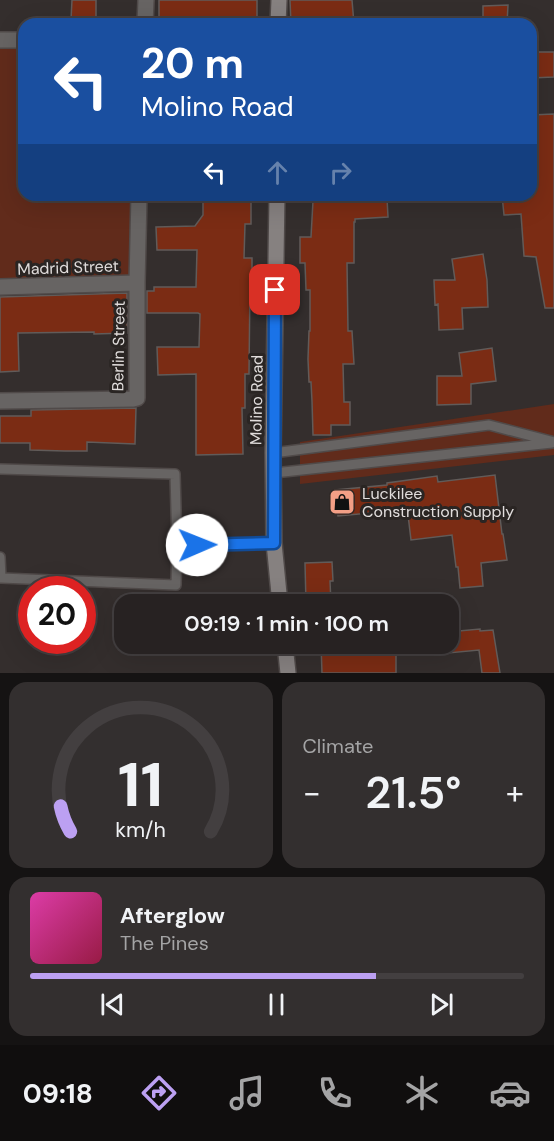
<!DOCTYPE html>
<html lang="en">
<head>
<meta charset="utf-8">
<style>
  :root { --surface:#272222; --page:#332f2f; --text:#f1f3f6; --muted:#a4a4a5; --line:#433f40; --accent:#bca0f2 }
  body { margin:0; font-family:"DM Sans",sans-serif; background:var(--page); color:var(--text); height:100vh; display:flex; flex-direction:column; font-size:22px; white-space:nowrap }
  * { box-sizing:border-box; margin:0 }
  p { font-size:20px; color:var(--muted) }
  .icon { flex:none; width:33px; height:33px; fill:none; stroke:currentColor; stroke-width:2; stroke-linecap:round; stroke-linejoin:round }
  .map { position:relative; height:673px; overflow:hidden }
  .drawer { display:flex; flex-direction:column; gap:9px; padding:9px; background:#151313; flex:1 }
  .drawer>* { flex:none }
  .top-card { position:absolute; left:18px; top:18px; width:519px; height:183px; border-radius:18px; box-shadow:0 6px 24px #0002,0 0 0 2px var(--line); background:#1a4fa0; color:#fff; overflow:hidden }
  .speed { position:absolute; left:18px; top:576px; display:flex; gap:12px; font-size:30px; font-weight:700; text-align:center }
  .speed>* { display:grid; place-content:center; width:78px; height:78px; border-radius:50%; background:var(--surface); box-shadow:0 6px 24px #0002,0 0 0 2px var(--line); line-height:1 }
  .speed .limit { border:9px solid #d22; background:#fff; color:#111 }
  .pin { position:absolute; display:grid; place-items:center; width:51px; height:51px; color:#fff; margin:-26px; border-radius:12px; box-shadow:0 3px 9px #0006 }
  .me { position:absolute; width:66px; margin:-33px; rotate:89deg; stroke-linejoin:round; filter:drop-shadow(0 0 4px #0008) }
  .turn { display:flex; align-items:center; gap:21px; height:126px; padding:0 24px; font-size:27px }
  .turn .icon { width:78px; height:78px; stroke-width:2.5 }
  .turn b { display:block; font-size:42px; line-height:51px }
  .lanes { display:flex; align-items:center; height:57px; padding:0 24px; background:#0003; justify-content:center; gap:30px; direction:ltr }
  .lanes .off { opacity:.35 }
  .big { font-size:45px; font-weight:600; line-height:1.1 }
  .drawer .widget { flex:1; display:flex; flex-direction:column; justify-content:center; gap:9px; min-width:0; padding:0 21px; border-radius:18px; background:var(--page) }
  .drawer .dial { align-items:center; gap:0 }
  .dial svg { height:156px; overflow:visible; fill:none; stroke:var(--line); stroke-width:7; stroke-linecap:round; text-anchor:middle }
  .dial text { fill:var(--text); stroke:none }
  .song { display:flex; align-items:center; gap:18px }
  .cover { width:72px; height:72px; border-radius:9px; background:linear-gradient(135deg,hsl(320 70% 55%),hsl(340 70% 35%)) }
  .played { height:6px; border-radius:3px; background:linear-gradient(90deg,var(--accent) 70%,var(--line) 70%) }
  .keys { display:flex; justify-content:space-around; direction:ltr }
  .heat { display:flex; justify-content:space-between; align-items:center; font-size:33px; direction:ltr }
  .drawer .tiles { flex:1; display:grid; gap:9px; grid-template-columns:1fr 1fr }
  .widget:last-child { grid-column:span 2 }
  .trip { position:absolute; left:114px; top:594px; width:345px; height:60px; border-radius:18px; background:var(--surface); box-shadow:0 6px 24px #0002,0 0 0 2px var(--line); font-weight:600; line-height:60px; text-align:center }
  .dock { display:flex; height:96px; justify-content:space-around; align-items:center; background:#100e0e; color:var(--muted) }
  .dock .icon { width:42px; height:42px }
  .dock .on { color:var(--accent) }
  .dock b { font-size:27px; color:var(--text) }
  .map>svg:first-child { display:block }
</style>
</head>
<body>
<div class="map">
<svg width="554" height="673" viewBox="0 0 554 673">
  <rect width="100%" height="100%" fill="#342e2d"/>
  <path fill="#612b1b" d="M 0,46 L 24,46 L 24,195 L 130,195 L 130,277 L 0,280 Z
    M 554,404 L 554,455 L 300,484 L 300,442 Z"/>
  <path fill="#7b2c14" stroke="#615b59" stroke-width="1.5" d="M 72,0 L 96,0 L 96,21 L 71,20 Z
    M 159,0 L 257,0 L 257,24 L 159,24 Z
    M 290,0 L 352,0 L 354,24 L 291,24 Z
    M 508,5 L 507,24 L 483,24 L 483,6 Z
    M 531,52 L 554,52 L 554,77 L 531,78 Z
    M 554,114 L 554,308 L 545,308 L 536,257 L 524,256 L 521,214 L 504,215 L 502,195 L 531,195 L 531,115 Z
    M 203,195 L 251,195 L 251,224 L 245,224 L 244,258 L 252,258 L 252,284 L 250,284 L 249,374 L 245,374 L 245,408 L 242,408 L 243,454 L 196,455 L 196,374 L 158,375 L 157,347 L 199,347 L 200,314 L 198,313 L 147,313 L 147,291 L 154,291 L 154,287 L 196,287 L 197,250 L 157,250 L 156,227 L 195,226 L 203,215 Z
    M 355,198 L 355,200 L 387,198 L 388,217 L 355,219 L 355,222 L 354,222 L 354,263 L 347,263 L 348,331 L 352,331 L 354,364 L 343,364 L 344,402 L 350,402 L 350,425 L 331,425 L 331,435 L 313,435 L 312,401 L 311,382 L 309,382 L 308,359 L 309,331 L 310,331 L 310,290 L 306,290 L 305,263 L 300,263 L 300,237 L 311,237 L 313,201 Z
    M 483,254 L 487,280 L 488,307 L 462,308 L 463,329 L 439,330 L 438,304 L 435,305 L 434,280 L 455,280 L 452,259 Z
    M 127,293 L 127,333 L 94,334 L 94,332 L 18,333 L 19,371 L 0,372 L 0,297 Z
    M 492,348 L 496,381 L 471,384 L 471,404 L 437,405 L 437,376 L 462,376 L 459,353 Z
    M 136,408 L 135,444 L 87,442 L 87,451 L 65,451 L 30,450 L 30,443 L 0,443 L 0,416 L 31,416 L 31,410 Z
    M 495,475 L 502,534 L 503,534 L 507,560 L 481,563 L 483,586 L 460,588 L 458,567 L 456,567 L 452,535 L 411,540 L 408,515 L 392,517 L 391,511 L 338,516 L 335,490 L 387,485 L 387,483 L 437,476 L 438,482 Z
    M 332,562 L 333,581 L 330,581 L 331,604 L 306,604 L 305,563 Z
    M 480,629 L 480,631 L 493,630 L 500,673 L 482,673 L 479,650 L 448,653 L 448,632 Z
    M 321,644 L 387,644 L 387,654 L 396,653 L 396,673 L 322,673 Z"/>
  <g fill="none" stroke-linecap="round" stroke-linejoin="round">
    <g stroke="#504a49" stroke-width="12">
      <path id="service" d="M 273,453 L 489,425 L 554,442
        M 0,469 L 175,474 L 177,545 L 274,543
        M 274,473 L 552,443
        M 0,557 L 1,578 L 176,585 L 177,545"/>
    </g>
    <g stroke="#504a49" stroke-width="18">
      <path id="minor" d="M 145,24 L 146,0
        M 0,40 L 24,40
        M 0,287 L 137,283
        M 0,401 L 133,399 L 137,398 L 137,283 L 139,195"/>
    </g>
    <g stroke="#504a49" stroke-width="18">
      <path id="secondary" d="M 278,24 L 279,0
        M 277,195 L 273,453 L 274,543 L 280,604
        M 285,644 L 288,673"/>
    </g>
    <use href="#service" stroke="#676463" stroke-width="9"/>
    <use href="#minor" stroke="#676463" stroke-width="15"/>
    <use href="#secondary" stroke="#868180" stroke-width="15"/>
  </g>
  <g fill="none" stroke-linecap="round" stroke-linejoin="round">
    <g stroke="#114b97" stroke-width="15">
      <path id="route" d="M 197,545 L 274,543 L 275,290"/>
    </g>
    <use href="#route" stroke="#1a73e8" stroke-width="10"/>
  </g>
  <defs>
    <g id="shop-square" transform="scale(1.35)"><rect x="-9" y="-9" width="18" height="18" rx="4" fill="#f39f86" stroke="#2a2523"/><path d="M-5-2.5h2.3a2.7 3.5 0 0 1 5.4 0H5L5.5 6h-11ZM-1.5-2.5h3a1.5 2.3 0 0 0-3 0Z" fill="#111"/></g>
  </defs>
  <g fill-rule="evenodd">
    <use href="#shop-square" x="342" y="502"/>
  </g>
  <g text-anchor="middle" stroke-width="6" stroke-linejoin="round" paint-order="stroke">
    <g font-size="16" fill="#e1dddc" stroke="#2a2523">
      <text transform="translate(68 267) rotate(-2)" y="6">Madrid Street</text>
      <text transform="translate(118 346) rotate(-89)" y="6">Berlin Street</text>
      <text transform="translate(256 400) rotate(-89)" y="6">Molino Road</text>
    </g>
    <g font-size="16" fill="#e1dddc" stroke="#2a2523" text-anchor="start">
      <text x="362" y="499">Luckilee<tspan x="362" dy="18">Construction Supply</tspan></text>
    </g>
  </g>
</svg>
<div class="speed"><div class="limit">20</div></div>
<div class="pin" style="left:275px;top:290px;background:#d93025"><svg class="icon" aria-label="arrive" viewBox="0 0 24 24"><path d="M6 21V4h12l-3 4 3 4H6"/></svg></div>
<svg class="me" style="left:197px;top:545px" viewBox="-20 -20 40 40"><circle r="19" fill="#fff"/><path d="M0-13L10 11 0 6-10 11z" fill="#1a73e8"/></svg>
<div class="trip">09:19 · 1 min · 100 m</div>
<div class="top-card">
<div class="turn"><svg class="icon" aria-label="left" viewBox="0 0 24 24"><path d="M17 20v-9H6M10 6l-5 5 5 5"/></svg><div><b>20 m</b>Molino Road</div></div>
<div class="lanes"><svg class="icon" aria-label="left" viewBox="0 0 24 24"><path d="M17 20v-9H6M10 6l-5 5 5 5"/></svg><svg class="icon off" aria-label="ahead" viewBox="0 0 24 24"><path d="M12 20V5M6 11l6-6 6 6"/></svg><svg class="icon off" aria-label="right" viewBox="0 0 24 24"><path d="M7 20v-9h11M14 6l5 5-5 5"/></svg></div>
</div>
</div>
<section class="drawer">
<div class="tiles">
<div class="widget dial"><svg viewBox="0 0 100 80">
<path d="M14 69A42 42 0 1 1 86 69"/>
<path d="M14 69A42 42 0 0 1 9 56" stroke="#bca0f2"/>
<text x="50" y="56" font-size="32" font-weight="700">11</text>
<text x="50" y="72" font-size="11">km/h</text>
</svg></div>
<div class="widget"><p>Climate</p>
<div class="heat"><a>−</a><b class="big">21.5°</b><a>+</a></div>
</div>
<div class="widget">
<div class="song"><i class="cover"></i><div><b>Afterglow</b><p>The Pines</p></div></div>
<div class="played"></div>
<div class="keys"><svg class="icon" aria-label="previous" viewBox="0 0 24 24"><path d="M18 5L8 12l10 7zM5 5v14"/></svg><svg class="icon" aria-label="pause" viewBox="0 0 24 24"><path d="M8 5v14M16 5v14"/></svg><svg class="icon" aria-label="next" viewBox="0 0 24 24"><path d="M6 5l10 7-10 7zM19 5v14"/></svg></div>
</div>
</div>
</section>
<nav class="dock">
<b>09:18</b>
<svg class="icon on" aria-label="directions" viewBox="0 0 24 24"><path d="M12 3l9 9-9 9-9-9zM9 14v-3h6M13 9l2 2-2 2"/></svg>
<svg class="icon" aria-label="music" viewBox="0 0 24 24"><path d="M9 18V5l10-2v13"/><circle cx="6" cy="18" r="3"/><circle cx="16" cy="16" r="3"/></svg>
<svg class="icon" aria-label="phone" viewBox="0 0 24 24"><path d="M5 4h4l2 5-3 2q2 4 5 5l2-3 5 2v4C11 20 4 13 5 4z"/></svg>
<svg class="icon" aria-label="climate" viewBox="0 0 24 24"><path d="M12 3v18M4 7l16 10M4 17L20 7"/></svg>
<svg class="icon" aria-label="car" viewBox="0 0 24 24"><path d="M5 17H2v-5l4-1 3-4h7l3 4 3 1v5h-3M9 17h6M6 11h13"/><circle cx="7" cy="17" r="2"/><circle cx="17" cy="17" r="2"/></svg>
</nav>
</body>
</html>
